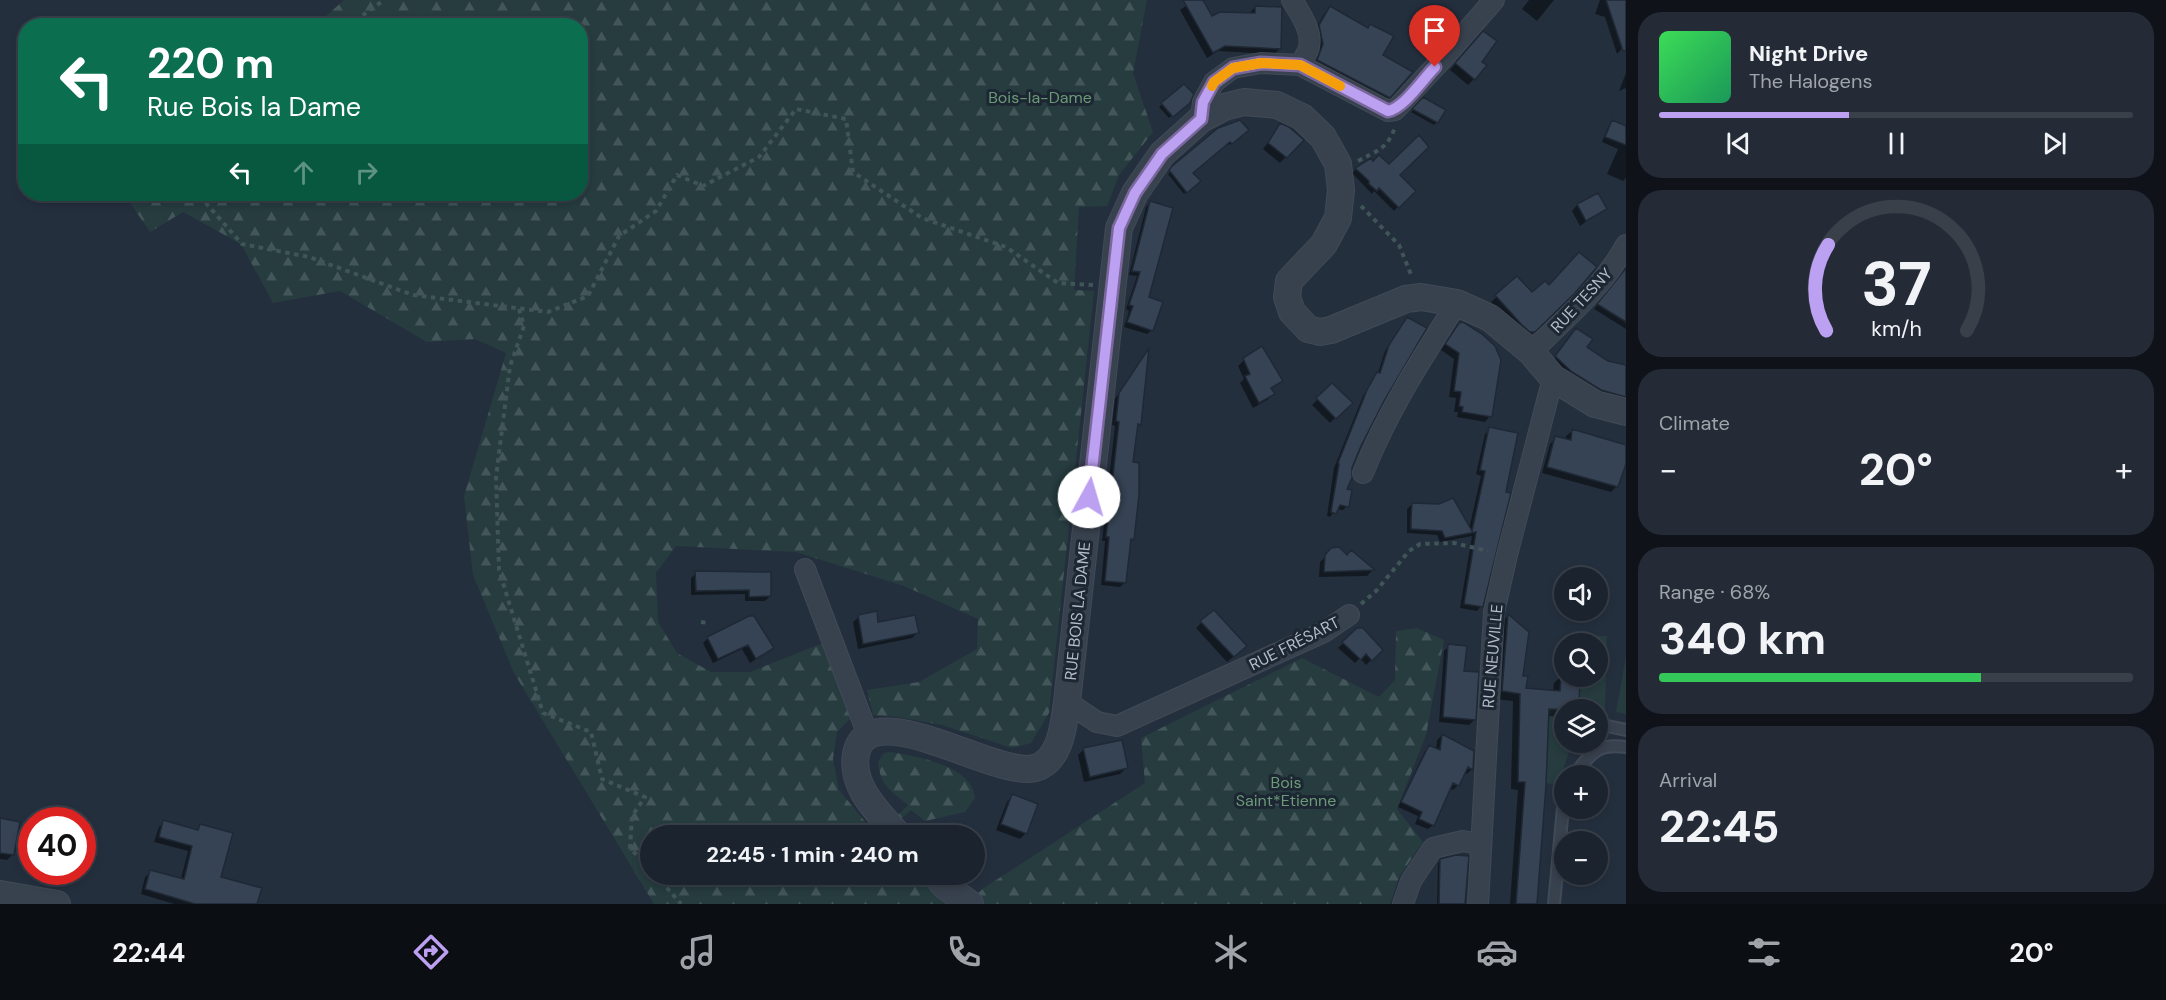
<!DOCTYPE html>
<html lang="en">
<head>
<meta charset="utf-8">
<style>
  :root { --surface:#1b232e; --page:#242b36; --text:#f1f3f6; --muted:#a0a4aa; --line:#39404a; --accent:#bca0f2 }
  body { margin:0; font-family:"DM Sans",sans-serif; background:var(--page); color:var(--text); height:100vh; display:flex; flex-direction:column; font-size:22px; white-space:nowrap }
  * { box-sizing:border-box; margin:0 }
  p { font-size:20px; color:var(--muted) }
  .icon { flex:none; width:33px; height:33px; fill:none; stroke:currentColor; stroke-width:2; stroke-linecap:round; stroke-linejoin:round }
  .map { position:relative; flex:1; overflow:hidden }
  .details { display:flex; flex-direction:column; gap:12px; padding:12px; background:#0f1319; width:540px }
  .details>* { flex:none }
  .top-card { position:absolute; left:18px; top:18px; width:570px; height:183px; border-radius:24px; box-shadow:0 3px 9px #0003,0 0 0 2px var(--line); background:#0b6e4f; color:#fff; overflow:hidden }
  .controls { position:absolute; left:1554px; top:567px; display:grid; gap:12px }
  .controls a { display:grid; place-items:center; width:54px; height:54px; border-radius:50%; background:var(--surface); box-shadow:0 3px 9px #0003,0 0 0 2px var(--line); font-size:30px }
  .speed { position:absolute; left:18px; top:807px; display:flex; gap:12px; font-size:30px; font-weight:700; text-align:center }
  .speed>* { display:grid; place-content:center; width:78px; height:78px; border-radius:50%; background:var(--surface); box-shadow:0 3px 9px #0003,0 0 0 2px var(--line); line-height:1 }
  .speed .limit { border:9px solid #d22; background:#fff; color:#111 }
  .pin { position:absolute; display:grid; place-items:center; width:51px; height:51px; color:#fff; margin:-62px -26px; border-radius:50% 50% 50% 0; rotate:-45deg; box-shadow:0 0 6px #0007 }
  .pin .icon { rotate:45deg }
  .me { position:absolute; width:66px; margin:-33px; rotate:6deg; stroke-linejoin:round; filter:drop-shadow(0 0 4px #0008) }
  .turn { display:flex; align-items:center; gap:21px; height:126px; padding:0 30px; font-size:27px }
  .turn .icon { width:78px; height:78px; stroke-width:2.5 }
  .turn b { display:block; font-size:42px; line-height:51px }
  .lanes { display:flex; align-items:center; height:57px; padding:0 30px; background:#0003; justify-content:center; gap:30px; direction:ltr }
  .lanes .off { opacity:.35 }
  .big { font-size:45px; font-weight:700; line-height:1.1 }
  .details .widget { flex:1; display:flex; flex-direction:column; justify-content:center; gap:9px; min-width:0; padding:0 21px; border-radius:24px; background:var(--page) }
  .details .dial { align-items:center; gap:0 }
  .dial svg { height:156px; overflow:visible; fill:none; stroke:var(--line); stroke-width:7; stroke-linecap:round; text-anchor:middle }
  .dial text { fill:var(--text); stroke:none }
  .song { display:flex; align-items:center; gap:18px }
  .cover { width:72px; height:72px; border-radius:9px; background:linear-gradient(135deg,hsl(130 70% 55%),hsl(150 70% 35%)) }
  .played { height:6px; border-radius:3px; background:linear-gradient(90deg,var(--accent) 40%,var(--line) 40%) }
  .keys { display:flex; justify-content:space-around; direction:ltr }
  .heat { display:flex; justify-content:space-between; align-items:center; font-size:33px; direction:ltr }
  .charge { height:9px; border-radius:4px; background:linear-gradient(90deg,#34c759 68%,var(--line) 0) }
  .trip { position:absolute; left:640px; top:825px; width:345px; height:60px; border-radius:30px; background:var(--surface); box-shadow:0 3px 9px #0003,0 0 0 2px var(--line); font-weight:700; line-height:60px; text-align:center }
  .tabs { display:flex; height:96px; justify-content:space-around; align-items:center; background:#0b0e12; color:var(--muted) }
  .tabs .icon { width:42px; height:42px }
  .tabs .on { color:var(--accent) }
  .tabs b { font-size:27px; color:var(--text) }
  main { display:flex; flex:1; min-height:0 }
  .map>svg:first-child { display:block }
</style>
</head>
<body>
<main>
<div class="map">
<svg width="1626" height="904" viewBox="0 0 1626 904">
  <defs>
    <pattern id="forest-firs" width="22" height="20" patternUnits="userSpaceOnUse" patternTransform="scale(1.5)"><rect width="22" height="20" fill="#263c3f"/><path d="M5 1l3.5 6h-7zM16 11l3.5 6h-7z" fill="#435659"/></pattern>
  </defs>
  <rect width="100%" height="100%" fill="#242f3e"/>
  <path fill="url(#forest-firs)" d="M 344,0 L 1147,0 L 1133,73 L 1153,132 L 1119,175 L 1107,206 L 1079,207 L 1074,290 L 1094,291 L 1049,713 L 1031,743 L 1012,748 L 942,725 L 897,717 L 873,715 L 867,690 L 919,682 L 977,649 L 978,619 L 904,586 L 796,552 L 676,546 L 656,573 L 658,622 L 677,653 L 711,672 L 750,672 L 823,643 L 851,718 L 837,732 L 833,759 L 839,790 L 876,835 L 651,836 L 651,874 L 917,875 L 948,904 L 654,904 L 514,673 L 473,575 L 464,496 L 506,353 L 475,339 L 427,342 L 340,291 L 273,303 L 241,244 L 183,212 L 150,232 L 124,194 L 580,194 L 580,26 L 316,25 Z
    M 1417,628 L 1444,640 L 1426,735 L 1397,809 L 1423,842 L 1399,877 L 1390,904 L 965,904 L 984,888 L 1145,783 L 1141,738 L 1302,658 L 1379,697 L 1395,680 L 1396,631 Z
    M 890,752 C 913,755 957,764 970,784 C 973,788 974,794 975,798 L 965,812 L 925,821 L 911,810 L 883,835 L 878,835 L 908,805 C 890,790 881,787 878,762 L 884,753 Z"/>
  <path fill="#263c3f" d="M 1578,635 L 1607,636 L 1605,712 L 1598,728 L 1598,710 L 1579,709 L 1580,677 L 1598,676 L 1598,644 L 1579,643 Z
    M 1626,656 L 1626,714 L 1616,712 Z
    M 1550,710 L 1564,710 L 1564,742 L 1572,743 L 1558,785 L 1545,783 Z"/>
  <path fill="#0007" d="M 1195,0 L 1200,0 L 1211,18 L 1249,14 L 1255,7 L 1280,49 L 1274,54 L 1218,51 L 1207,58 L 1180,10 Z
    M 1529,0 L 1554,0 L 1537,21 L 1522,9 Z
    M 1600,0 L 1626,0 L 1626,21 L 1621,50 L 1617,54 L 1605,17 L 1595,14 Z
    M 1330,8 L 1381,55 L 1411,72 L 1383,103 L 1312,66 L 1318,51 L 1314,32 L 1324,14 Z
    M 1477,39 L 1480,62 L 1474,79 L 1468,85 L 1450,70 Z
    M 1626,73 L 1626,88 L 1619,91 Z
    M 1184,86 L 1188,102 L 1169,118 L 1159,107 Z
    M 1424,99 L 1437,122 L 1434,125 L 1411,112 Z
    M 1613,122 L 1626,127 L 1626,178 L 1623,181 L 1607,174 L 1618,149 L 1602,142 L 1608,127 Z
    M 1281,125 L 1301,140 L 1280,163 L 1263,149 Z
    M 1219,129 L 1246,130 L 1229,145 L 1227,143 L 1191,173 L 1198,181 L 1184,194 L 1168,174 Z
    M 1389,166 L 1414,191 L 1394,211 L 1374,191 L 1372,194 L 1352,173 L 1356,169 Z
    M 1597,195 L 1605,208 L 1580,226 L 1572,211 L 1577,205 Z
    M 1150,203 L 1147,298 L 1152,330 L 1147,334 L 1124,327 L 1129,311 L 1126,309 L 1137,276 L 1129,275 L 1146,207 Z
    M 1626,266 L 1626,329 L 1594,309 Z
    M 1516,278 L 1532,294 L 1567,299 L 1528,337 L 1525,337 L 1491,302 Z
    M 1407,318 L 1371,423 L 1350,468 L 1345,490 L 1347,506 L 1343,510 L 1336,509 L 1330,517 L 1327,516 L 1334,468 L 1363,396 L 1378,373 L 1385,351 Z
    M 1459,324 L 1490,416 L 1485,422 L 1457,417 L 1458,412 L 1454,412 L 1456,398 L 1449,397 L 1454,359 L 1441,350 Z
    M 1572,335 L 1585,347 L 1608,363 L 1626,367 L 1626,402 L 1596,394 L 1552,362 Z
    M 1145,354 L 1140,424 L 1136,428 L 1131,463 L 1133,539 L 1129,543 L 1125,582 L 1120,587 L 1101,585 L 1105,541 L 1102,541 L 1115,426 L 1112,425 L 1115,399 Z
    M 1244,360 L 1281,381 L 1270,390 L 1273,394 L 1267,400 L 1253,408 L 1240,383 L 1244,379 L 1238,366 Z
    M 1332,385 L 1350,403 L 1330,423 L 1312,405 Z
    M 1490,429 L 1481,606 L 1477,611 L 1460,608 L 1472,536 L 1440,542 L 1437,535 L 1407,533 L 1407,509 L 1412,504 L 1469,529 L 1481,476 L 1476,474 L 1485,434 Z
    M 1572,431 L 1626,446 L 1626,459 L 1617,486 L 1611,492 L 1542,473 L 1550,444 L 1556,438 L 1566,440 L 1566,436 Z
    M 1332,550 L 1347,556 L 1351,552 L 1372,571 L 1367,576 L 1319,577 L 1320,562 Z
    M 696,573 L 770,596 L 765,601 L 745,601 L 745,594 L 691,595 L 691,578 Z
    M 1508,616 L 1527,633 L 1521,677 L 1525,689 L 1553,692 L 1554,683 L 1564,674 L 1564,717 L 1547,716 L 1536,904 L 1510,904 L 1518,790 L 1511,789 L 1513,701 L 1494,699 L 1500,623 Z
    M 859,617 L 877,624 L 917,633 L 912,638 L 858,649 L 853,622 Z
    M 1202,622 L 1239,652 L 1227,662 L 1196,628 Z
    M 1356,631 L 1381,650 L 1366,665 L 1360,658 L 1355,663 L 1338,648 Z
    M 708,638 L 773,648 L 750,663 L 742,649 L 713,663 L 703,643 Z
    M 1449,646 L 1475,719 L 1469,725 L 1439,722 L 1444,651 Z
    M 1442,735 L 1472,769 L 1467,774 L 1464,771 L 1458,785 L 1453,790 L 1449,788 L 1433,825 L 1428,829 L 1415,824 L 1418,816 L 1398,807 L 1425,751 L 1430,746 L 1436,750 L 1437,740 Z
    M 1084,749 L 1126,768 L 1120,774 L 1084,782 L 1078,755 Z
    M 1012,796 L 1026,833 L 1020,839 L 996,830 L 1007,802 Z
    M 0,821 L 13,854 L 7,860 L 0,859 Z
    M 164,822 L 196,831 L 201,826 L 220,878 L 256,904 L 174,904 L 141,894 L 145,877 L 151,872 L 181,879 L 188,851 L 154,842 L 159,827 Z
    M 1441,860 L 1464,904 L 1437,904 L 1438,863 Z"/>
  <path fill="#364354" stroke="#1f2835" stroke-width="1.5" d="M 1183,0 L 1203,0 L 1212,16 L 1220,12 L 1255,13 L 1255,6 L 1282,7 L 1281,49 L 1225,46 L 1213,53 Z
    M 1606,0 L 1626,0 L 1626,51 L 1623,51 Z
    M 1330,6 L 1368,28 L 1370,24 L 1394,36 L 1383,55 L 1413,72 L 1390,98 L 1317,60 L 1323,44 L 1319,25 Z
    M 1483,31 L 1497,41 L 1482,62 L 1487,65 L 1475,80 L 1455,63 Z
    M 1184,84 L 1194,94 L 1190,103 L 1173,117 L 1161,103 Z
    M 1423,97 L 1446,110 L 1438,123 L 1412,109 Z
    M 1240,120 L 1249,130 L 1232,144 L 1230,142 L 1193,173 L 1201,181 L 1187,193 L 1169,170 L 1171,167 L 1218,128 Z
    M 1612,120 L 1626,126 L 1626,145 L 1605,137 Z
    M 1280,123 L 1289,127 L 1304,140 L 1287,158 L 1268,143 Z
    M 1419,135 L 1429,147 L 1400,175 L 1416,191 L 1399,208 L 1379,188 L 1377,191 L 1369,184 L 1369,181 L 1355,168 L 1371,158 L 1373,161 L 1379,155 L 1389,164 Z
    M 1598,193 L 1607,209 L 1586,221 L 1577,204 Z
    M 1150,201 L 1173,208 L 1149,297 L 1163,302 L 1153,331 L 1127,322 L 1133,306 L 1129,305 L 1140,272 L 1132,271 Z
    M 1579,252 L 1597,267 L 1574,294 L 1535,332 L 1530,332 L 1522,325 L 1495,295 L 1517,276 L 1532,292 L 1545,281 L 1549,285 Z
    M 1626,268 L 1626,322 L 1597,304 Z
    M 1407,317 L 1427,328 L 1384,401 L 1361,446 L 1352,468 L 1352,478 L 1347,489 L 1352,490 L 1349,507 L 1340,505 L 1336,514 L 1331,512 L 1339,464 L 1338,463 L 1367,390 L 1377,372 L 1380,373 L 1389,345 Z
    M 1463,322 L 1482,334 L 1495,346 L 1501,360 L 1492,417 L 1462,412 L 1463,407 L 1459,406 L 1461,392 L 1454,391 L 1459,353 L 1445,344 L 1459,323 Z
    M 1576,328 L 1593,339 L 1587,347 L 1608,361 L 1626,365 L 1626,397 L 1601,390 L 1572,372 L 1555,356 Z
    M 1262,346 L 1283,381 L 1271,388 L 1275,394 L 1259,403 L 1245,376 L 1250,374 L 1243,358 Z
    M 1149,348 L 1141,425 L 1138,424 L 1133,462 L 1139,463 L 1139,495 L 1134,540 L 1131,539 L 1126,583 L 1105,581 L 1109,537 L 1106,537 L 1119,422 L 1116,421 L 1119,393 Z
    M 1332,383 L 1353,403 L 1336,419 L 1316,398 Z
    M 1489,427 L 1518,433 L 1506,492 L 1511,493 L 1483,607 L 1464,604 L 1476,532 L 1445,538 L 1442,531 L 1411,529 L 1411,519 L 1412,503 L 1439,504 L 1453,498 L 1472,531 L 1485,471 L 1480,470 Z
    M 1572,429 L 1626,445 L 1626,464 L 1618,487 L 1547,467 L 1555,436 L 1571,440 Z
    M 1339,547 L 1347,555 L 1351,550 L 1375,570 L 1324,572 L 1325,555 L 1331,548 Z
    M 695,571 L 771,572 L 771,596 L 749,597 L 749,590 L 696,591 Z
    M 1214,610 L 1247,646 L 1234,657 L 1200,621 Z
    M 877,611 L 878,622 L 915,615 L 919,633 L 863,644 L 858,615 Z
    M 1508,614 L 1529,632 L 1523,676 L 1528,676 L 1526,688 L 1560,691 L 1561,676 L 1580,676 L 1579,710 L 1549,709 L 1546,785 L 1537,904 L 1516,904 L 1525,782 L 1518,782 L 1520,694 L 1502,691 Z
    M 749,616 L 754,616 L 774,648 L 756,659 L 748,645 L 718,659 L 707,637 Z
    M 1357,628 L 1363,628 L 1383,650 L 1372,661 L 1366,654 L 1361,660 L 1342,642 Z
    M 1448,644 L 1467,646 L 1464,671 L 1479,672 L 1476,720 L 1443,717 Z
    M 1442,734 L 1474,751 L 1473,770 L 1468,767 L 1459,786 L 1453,783 L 1434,826 L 1419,819 L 1422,812 L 1401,802 L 1429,745 L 1440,750 Z
    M 1122,740 L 1128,768 L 1090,777 L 1083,748 Z
    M 1012,794 L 1038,804 L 1027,834 L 1001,824 Z
    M 0,818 L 20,822 L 14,855 L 0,853 Z
    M 163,820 L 198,830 L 200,824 L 233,833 L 221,877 L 262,888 L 257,904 L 195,904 L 145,889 L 150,870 L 184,879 L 192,846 L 159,837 Z
    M 1456,855 L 1469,856 L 1465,904 L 1439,904 L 1440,859 Z"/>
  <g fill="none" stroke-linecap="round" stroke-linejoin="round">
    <g stroke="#414a57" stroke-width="14">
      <path id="service" d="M 1598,724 L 1626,730
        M 1573,776 C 1591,754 1596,743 1626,747
        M 1554,904 L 1564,797"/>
    </g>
    <g stroke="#414a57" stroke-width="22">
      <path id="minor" d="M 1292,0 C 1299,12 1313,31 1309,47 C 1308,53 1303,59 1300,65
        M 1201,119 L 1203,102 L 1214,82 L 1233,68 L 1261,63 L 1300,65 L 1388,111 L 1395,110 L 1447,54 L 1494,0
        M 1531,352 C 1565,319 1603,287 1626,245
        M 1363,473 C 1387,412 1422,358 1457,303
        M 805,569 L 868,735
        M 1067,702 L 1097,722 L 1117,726 L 1324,632 L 1349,615
        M 1403,904 L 1411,881 L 1433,848 L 1463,841 L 1480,844
        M 1478,904 L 1494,612 L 1507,555 L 1553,378"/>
    </g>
    <g stroke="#414a57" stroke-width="28">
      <path id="tertiary" d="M 899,836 C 879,813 850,787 856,754 C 868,692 997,779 1035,768 C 1061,761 1064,723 1067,702 L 1119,228 L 1135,193 L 1162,154 L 1201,119 L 1224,107 L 1244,102 L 1277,105 L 1302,117 L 1323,137 L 1338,164 L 1341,190 L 1338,218 L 1324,244 L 1289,281 L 1287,297 L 1292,312 L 1308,329 L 1320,332 L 1331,330 L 1406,299 L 1421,297 L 1457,303 L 1490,318 L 1531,352 L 1553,378 L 1595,404 L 1626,412
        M 935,874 L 944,885 L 970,904
        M 0,894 L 57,904"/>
    </g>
    <path stroke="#3f5557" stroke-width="4" stroke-dasharray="4.5 4.5" stroke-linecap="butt" d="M 348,26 L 384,0
      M 1358,161 C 1376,151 1388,149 1395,127
      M 204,194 L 205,202 L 242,244 L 309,257 L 413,295 L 548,312 L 588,296 L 619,236 L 656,211 L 677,175 L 703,186 L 759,157 L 796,109 L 846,119 L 853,172 L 922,218 L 1006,247 L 1058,283 L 1093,285
      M 1361,206 L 1399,245 L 1412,277
      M 519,309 L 524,326 L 510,366 L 496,477 L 499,570 L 543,713 L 591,732 L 602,779 L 645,797 L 632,816 L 630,848 L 651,870
      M 1361,604 L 1376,591 L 1409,551 L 1420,544 L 1454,543 L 1488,551
      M 701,622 L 708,623
      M 655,874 L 681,904"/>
    <use href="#service" stroke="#38414e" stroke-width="10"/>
    <use href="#minor" stroke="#38414e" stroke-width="20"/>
    <use href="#tertiary" stroke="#38414e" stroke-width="26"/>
  </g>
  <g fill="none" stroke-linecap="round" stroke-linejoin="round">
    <g stroke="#7a689d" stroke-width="15">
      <path id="route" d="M 1089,497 L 1119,228 L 1135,193 L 1162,154 L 1201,119 L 1203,102 L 1214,82 L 1233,68 L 1261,63 L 1300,65 L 1388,111 C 1404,108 1423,79 1435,67"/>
    </g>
    <use href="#route" stroke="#bca0f2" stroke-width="10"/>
    <path stroke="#f59e0b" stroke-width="10" d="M 1212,86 L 1214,82 L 1233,68 L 1261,63 L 1300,65 L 1340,86"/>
  </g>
  <g text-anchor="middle" stroke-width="6" stroke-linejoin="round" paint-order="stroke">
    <g font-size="16" fill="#6b9a76" stroke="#1d2633">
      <text x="1040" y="103">Bois-la-Dame</text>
      <text x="1286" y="788">Bois<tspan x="1286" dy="18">Saint*Etienne</tspan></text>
    </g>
    <g font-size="16" fill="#b4bcc9" stroke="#1d2633">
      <text transform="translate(1581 300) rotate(-47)" y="6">RUE TESNY</text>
      <text transform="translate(1077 611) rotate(-84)" y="6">RUE BOIS LA DAME</text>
      <text transform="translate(1294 643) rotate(-27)" y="6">RUE FRÉSART</text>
      <text transform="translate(1492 656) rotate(-85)" y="6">RUE NEUVILLE</text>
    </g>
  </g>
</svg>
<div class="controls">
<a><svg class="icon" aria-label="sound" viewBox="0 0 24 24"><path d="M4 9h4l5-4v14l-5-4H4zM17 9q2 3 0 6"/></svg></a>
<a><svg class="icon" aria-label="search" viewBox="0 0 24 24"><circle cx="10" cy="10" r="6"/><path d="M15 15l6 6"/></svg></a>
<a><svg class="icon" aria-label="layers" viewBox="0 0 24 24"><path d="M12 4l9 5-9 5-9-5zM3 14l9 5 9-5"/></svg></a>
<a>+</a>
<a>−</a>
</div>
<div class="speed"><div class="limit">40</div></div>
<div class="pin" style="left:1435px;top:67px;background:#d93025"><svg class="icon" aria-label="arrive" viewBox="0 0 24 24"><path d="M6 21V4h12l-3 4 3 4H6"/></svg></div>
<svg class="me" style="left:1089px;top:497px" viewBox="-20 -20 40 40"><circle r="19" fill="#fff"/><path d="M0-13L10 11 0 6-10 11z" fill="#bca0f2"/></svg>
<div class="trip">22:45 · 1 min · 240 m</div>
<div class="top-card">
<div class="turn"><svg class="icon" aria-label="left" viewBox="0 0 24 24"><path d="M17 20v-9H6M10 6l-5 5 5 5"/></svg><div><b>220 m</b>Rue Bois la Dame</div></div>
<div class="lanes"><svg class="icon" aria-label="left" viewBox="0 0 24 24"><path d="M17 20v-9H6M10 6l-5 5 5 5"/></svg><svg class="icon off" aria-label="ahead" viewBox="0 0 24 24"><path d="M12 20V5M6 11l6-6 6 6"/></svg><svg class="icon off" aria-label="right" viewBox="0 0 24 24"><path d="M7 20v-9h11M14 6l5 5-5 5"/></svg></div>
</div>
</div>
<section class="details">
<div class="widget">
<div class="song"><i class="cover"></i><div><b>Night Drive</b><p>The Halogens</p></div></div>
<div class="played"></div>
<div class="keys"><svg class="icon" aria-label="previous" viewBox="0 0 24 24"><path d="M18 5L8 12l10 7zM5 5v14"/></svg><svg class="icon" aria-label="pause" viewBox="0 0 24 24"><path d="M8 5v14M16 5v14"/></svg><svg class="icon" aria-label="next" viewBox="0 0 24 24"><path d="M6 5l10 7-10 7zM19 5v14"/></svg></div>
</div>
<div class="widget dial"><svg viewBox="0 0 100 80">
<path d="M14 69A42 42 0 1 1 86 69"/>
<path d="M14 69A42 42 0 0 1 15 25" stroke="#bca0f2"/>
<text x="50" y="56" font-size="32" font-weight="700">37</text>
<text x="50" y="72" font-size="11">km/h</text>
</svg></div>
<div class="widget"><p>Climate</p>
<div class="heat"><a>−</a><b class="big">20°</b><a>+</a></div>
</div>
<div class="widget"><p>Range · 68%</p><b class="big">340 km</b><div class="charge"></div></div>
<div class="widget"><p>Arrival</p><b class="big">22:45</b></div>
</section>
</main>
<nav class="tabs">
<b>22:44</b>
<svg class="icon on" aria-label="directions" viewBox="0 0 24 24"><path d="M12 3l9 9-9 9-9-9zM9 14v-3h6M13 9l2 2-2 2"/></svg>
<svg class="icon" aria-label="music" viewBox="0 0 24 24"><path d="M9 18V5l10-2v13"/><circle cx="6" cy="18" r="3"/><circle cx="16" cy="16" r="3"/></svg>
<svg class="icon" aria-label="phone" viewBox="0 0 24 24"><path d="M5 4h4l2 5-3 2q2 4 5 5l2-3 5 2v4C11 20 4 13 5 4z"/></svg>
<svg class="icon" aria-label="climate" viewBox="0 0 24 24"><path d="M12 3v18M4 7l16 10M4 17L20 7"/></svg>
<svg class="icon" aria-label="car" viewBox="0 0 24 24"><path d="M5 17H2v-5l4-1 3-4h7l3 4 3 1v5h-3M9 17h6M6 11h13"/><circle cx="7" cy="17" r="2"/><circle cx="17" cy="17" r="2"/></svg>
<svg class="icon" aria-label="filters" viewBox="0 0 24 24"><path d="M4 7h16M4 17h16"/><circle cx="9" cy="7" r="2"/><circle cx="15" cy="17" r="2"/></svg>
<b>20°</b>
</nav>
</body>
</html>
